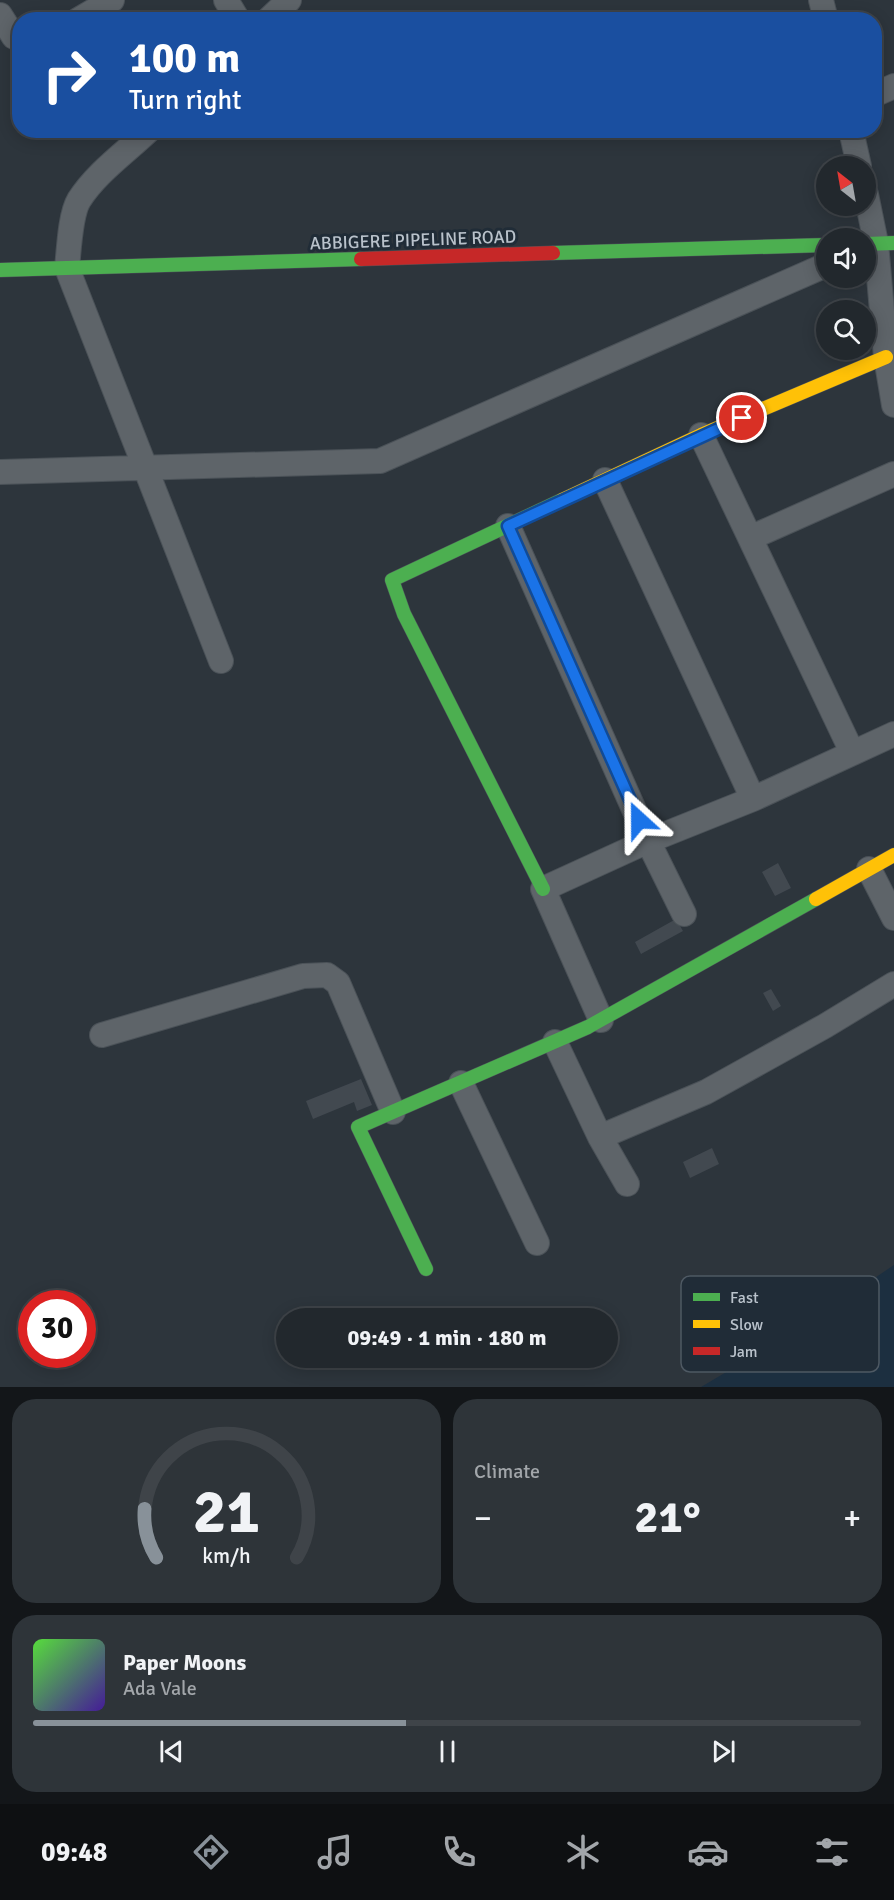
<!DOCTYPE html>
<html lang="en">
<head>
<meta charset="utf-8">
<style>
  :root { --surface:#22282d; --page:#2e3439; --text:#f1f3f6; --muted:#a2a6aa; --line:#3f4449; --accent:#889199 }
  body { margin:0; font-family:Signika,sans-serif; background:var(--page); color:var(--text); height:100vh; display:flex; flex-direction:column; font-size:22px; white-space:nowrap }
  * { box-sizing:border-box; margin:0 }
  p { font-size:20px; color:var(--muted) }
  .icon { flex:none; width:33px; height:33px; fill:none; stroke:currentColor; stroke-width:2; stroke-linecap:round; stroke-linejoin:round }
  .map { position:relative; height:1387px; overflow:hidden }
  .sheet { display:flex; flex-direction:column; gap:12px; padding:12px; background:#131619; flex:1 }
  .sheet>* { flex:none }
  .top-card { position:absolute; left:12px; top:12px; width:870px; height:126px; border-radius:24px; box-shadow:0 3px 15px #0003,0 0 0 2px var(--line); background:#1a4fa0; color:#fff; overflow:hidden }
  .needle { width:39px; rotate:329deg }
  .buttons { position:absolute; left:816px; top:156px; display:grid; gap:12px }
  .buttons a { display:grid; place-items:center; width:60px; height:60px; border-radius:50%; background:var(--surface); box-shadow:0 3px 15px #0003,0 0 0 2px var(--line); font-size:30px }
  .speed { position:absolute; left:18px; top:1290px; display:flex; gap:12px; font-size:30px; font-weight:700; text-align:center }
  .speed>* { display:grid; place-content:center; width:78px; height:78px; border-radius:50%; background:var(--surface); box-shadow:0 3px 15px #0003,0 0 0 2px var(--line); line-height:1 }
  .speed .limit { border:9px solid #d22; background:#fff; color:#111 }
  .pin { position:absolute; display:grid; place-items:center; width:51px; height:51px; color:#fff; margin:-26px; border:3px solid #fff; border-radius:50%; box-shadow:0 2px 6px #0007 }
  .me { position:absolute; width:66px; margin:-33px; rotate:336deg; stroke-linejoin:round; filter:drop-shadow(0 0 4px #0008) }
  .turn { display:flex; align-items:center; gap:21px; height:126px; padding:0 18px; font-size:27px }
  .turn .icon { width:78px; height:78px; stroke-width:2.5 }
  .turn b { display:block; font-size:42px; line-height:51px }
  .big { font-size:45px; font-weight:800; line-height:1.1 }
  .sheet .tile { flex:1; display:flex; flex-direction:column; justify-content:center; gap:9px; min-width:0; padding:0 21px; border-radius:24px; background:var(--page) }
  .sheet .dial { align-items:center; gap:0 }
  .dial svg { height:156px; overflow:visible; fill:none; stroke:var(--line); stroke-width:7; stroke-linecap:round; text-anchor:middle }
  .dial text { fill:var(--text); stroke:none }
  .song { display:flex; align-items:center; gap:18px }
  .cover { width:72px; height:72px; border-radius:9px; background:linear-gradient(135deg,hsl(110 70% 55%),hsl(260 70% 35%)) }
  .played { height:6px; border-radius:3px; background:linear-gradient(90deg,var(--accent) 45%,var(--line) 45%) }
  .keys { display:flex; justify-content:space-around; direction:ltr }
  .heat { display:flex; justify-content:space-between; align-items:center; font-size:33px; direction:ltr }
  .sheet .tiles { flex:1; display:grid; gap:12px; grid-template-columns:1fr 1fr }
  .tile:last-child { grid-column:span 2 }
  .trip { position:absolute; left:276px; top:1308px; width:342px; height:60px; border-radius:30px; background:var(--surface); box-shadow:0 3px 15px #0003,0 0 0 2px var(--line); font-weight:800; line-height:60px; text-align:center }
  .tab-bar { display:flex; height:96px; justify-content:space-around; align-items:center; background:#0e1012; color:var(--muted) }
  .tab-bar .icon { width:42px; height:42px }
  .tab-bar .on { color:var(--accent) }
  .tab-bar b { font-size:27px; color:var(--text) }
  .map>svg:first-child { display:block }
</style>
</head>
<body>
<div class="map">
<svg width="894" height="1387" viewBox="0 0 894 1387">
  <rect width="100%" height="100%" fill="#2d353c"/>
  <path fill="#1c2f40" d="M 894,1265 L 894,1387 L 701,1387 L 796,1331 Z"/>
  <path fill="#424950" d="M 778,863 L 791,888 L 775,896 L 762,872 Z
    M 676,919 L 683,931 L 641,954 L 635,942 Z
    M 771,989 L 781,1006 L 773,1011 L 763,993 Z
    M 361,1079 L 372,1105 L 357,1111 L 354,1102 L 313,1119 L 306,1101 Z
    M 712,1148 L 719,1164 L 690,1178 L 683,1162 Z"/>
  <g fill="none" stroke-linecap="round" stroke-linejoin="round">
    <g stroke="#4b5258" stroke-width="26">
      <path id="street" d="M 226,0 L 238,20
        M 821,0 L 826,20
        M 0,15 L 14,37 L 20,39
        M 78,20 L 112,0
        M 268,20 L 289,0
        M 874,95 L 894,86
        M 149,130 C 126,152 96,173 79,200 C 70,215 69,250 67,268 L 221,661
        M 851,130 L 859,166
        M 866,194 L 876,243 L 886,357 L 894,405
        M 701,435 L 852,752
        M 0,472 L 380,461 L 826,265
        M 605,480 L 753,799
        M 508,526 L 648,841 L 684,914
        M 750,538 L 894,474
        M 869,869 L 894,918
        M 601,1020 L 543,889 L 648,841 L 753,799 L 894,734
        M 102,1035 L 303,976 L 327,975 L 338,983 L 393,1112
        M 555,1042 L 600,1137 L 627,1184
        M 461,1083 L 537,1243
        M 600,1137 L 706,1092 L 825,1026 L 894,984"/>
    </g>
    <g stroke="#4b5258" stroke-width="15">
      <path id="fast" d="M 866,244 L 894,243
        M 553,253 L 826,245
        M 0,270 L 361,259
        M 543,889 L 404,614 L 392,580 L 562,500
        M 426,1269 L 358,1127 L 588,1027 L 816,899"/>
    </g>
    <g stroke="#4b5258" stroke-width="15">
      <path id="slow" d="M 562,500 L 701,435 L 886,357
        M 816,899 L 894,855"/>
    </g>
    <g stroke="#4b5258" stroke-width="15">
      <path id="jam" d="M 361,259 L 553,253"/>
    </g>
    <use href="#street" stroke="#5e6469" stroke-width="24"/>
    <use href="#fast" stroke="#4caf50" stroke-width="14"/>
    <use href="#slow" stroke="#ffc107" stroke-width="14"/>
    <use href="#jam" stroke="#c62828" stroke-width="14"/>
  </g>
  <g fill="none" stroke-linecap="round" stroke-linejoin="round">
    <g stroke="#114b97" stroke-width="15">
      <path id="route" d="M 639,820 L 508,526 L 742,418"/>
    </g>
    <use href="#route" stroke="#1a73e8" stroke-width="10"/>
  </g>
  <g text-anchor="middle" stroke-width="6" stroke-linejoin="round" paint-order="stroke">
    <g font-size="18" fill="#b9c2cb" stroke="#202c37">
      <text transform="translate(413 240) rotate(-2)" y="6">ABBIGERE PIPELINE ROAD</text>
    </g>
  </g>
  <rect x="681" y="1276" width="198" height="96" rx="9" fill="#202c37" stroke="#4e5963" stroke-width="1.5"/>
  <rect x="693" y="1293" width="27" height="8" fill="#4caf50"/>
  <rect x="693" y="1320" width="27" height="8" fill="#ffc107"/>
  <rect x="693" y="1347" width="27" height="8" fill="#c62828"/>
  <g font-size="16" fill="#b9c2cb">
    <text x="730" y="1303">Fast</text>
    <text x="730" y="1330">Slow</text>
    <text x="730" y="1357">Jam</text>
  </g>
</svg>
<div class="buttons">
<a><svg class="needle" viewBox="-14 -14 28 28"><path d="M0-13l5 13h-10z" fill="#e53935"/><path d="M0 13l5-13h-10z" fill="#a2a6aa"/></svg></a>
<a><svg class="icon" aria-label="sound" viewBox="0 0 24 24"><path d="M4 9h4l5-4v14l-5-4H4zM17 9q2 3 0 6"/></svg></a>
<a><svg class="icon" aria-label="search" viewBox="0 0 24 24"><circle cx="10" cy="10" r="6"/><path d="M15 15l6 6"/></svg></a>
</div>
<div class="speed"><div class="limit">30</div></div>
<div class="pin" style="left:742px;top:418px;background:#d93025"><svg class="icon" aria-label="arrive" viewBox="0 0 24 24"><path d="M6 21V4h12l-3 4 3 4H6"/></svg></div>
<svg class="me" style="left:639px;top:820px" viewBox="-20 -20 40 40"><path d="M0-17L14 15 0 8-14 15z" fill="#1a73e8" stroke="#fff" stroke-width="4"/></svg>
<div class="trip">09:49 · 1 min · 180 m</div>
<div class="top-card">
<div class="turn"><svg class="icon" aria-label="right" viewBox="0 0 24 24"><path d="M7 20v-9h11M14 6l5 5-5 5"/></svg><div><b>100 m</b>Turn right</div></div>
</div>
</div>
<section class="sheet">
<div class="tiles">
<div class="tile dial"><svg viewBox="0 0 100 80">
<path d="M14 69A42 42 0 1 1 86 69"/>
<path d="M14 69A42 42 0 0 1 8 44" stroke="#889199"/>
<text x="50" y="56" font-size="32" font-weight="700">21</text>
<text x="50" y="72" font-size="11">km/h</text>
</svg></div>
<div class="tile"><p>Climate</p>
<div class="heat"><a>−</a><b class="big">21°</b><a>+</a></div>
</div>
<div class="tile">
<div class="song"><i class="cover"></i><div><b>Paper Moons</b><p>Ada Vale</p></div></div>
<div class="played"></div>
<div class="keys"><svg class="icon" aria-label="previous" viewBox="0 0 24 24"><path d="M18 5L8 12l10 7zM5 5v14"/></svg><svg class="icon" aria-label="pause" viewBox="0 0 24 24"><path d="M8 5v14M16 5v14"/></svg><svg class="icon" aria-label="next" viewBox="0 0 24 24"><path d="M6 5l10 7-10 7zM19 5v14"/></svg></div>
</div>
</div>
</section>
<nav class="tab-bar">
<b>09:48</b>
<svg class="icon on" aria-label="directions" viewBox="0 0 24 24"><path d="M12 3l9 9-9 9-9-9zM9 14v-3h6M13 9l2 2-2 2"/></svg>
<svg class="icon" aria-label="music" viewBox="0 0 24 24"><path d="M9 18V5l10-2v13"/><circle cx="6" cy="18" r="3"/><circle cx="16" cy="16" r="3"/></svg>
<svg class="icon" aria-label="phone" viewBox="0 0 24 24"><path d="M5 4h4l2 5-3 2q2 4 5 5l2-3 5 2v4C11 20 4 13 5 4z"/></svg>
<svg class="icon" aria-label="climate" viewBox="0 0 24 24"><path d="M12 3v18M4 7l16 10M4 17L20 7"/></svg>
<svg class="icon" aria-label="car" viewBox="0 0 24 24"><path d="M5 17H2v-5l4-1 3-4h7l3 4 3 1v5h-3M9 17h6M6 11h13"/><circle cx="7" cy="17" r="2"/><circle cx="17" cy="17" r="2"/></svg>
<svg class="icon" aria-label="filters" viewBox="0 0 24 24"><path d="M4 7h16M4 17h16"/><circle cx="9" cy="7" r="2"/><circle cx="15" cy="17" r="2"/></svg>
</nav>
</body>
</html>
